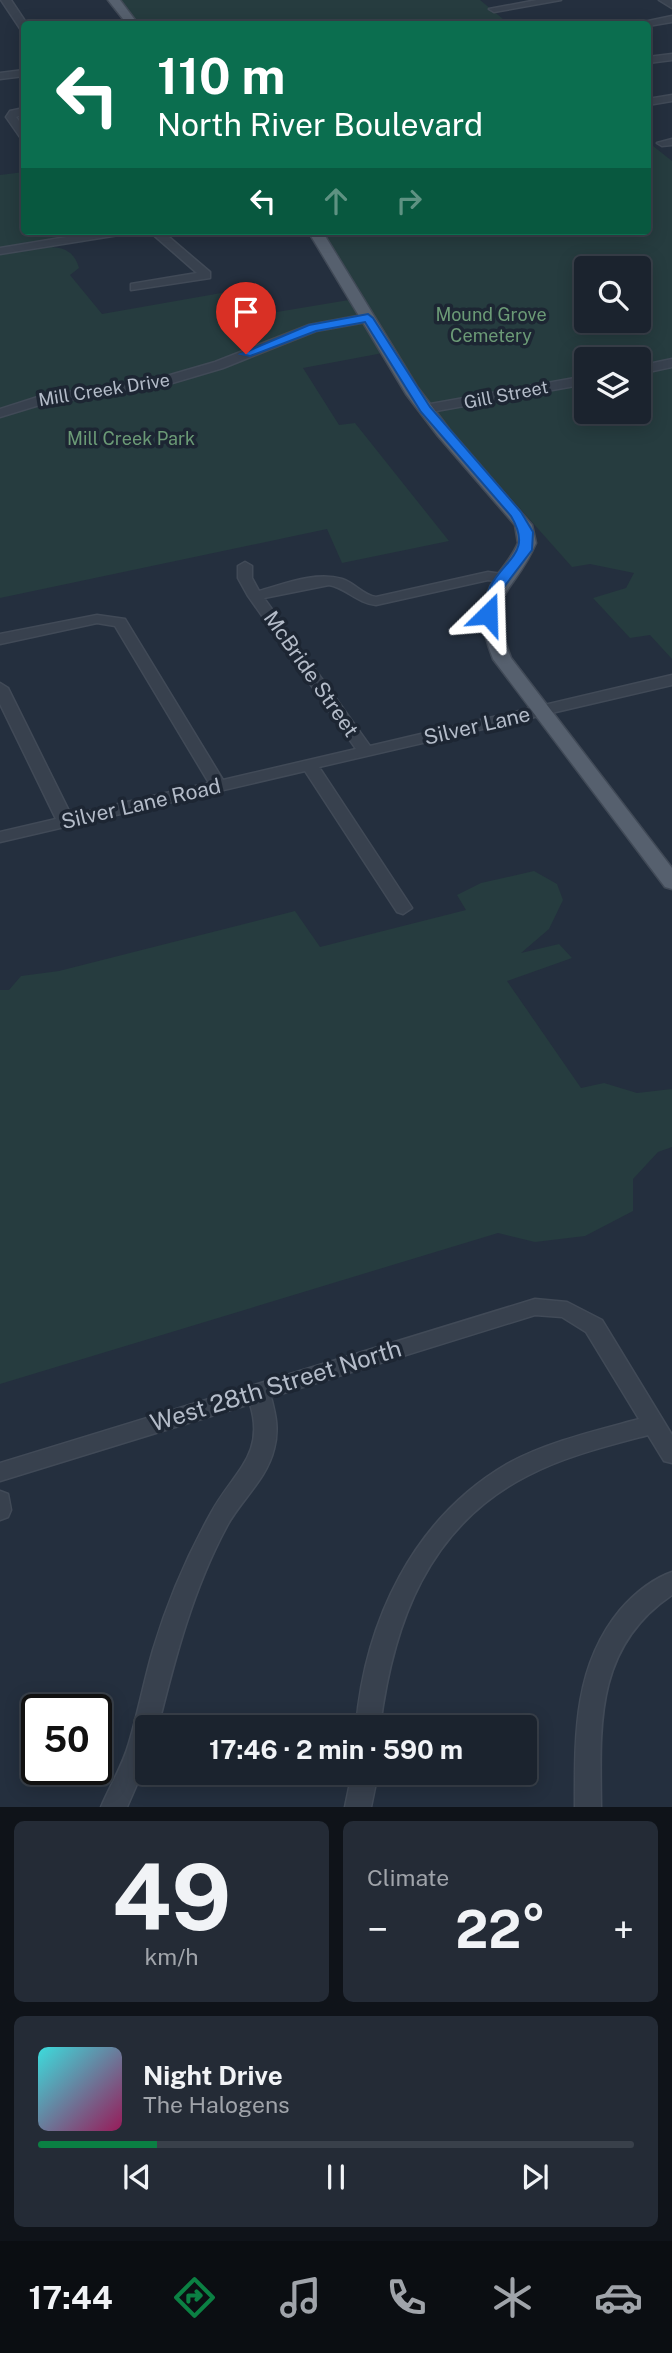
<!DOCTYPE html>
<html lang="en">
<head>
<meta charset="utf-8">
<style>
  :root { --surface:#1b232e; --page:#242b36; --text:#f1f3f6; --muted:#a0a4aa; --line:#39404a; --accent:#0b8043 }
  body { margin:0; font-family:"Public Sans",sans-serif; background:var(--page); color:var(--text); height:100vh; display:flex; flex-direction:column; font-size:26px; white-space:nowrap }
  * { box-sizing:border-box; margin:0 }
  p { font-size:23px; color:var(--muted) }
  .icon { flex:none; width:38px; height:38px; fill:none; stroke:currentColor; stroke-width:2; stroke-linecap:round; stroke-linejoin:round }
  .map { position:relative; height:1807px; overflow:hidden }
  .sheet { display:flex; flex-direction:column; gap:14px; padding:14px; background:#0f1319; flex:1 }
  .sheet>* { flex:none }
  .top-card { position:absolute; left:21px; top:21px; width:630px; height:214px; border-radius:7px; box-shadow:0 4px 18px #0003,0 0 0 2px var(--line); background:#0b6e4f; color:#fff; overflow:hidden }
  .fabs { position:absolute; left:574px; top:256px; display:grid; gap:14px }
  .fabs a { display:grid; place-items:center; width:77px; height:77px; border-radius:7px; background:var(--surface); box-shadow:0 4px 18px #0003,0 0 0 2px var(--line); font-size:35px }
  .speed { position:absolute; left:21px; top:1694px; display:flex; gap:14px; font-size:35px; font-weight:700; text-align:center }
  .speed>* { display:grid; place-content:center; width:91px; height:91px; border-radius:50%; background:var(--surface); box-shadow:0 4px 18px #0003,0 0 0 2px var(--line); line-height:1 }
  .speed .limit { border:4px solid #111; border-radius:10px; background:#fff; color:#111 }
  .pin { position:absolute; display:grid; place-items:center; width:60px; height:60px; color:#fff; margin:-72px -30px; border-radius:50% 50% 50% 0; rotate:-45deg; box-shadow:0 0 7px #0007 }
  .pin .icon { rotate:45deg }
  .me { position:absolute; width:77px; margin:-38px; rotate:22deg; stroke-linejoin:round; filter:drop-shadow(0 0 5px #0008) }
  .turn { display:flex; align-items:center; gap:24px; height:147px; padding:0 21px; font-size:32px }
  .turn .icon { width:91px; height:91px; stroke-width:2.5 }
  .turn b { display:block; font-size:49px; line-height:60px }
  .lanes { display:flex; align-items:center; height:66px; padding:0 21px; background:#0003; justify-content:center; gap:35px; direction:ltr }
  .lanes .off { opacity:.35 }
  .big { font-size:52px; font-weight:700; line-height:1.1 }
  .sheet .widget { flex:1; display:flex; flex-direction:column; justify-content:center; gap:10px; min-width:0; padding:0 24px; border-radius:10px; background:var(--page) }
  .sheet .dial { align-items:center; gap:0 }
  .dial b { font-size:91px; line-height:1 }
  .song { display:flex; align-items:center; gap:21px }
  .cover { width:84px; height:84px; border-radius:10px; background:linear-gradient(135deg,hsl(180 70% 55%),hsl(330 70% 35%)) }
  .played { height:7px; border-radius:4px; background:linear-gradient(90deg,var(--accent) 20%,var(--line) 20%) }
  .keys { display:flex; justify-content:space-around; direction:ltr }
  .heat { display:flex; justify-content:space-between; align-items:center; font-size:38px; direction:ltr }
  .sheet .tiles { flex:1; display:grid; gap:14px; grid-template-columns:1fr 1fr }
  .widget:last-child { grid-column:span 2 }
  .trip { position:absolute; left:135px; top:1715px; width:402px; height:70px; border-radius:7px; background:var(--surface); box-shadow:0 4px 18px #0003,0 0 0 2px var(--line); font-weight:700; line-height:70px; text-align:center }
  .dock { display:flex; height:112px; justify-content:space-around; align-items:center; background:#0b0e12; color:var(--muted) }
  .dock .icon { width:49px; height:49px }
  .dock .selected { color:var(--accent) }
  .dock b { font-size:32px; color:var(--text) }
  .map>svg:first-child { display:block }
</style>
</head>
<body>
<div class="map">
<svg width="672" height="1807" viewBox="0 0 672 1807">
  <rect width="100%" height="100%" fill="#242f3e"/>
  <path fill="#263c3f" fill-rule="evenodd" d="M 119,0 L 480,0 L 509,24 L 138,24 Z
    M 648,142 L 672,161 L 672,659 L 650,635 L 630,638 L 593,598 L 626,588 L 634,573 L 590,564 L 572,567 L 436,414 L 323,235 L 349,231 L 648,231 ZM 586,268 L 639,268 L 639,320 L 586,320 ZM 586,359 L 639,359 L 639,411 L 586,411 Z
    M 24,172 L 24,231 L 100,231 L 0,248 L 0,175 Z
    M 47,247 C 64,247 74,251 79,268 L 70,275 L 102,314 L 244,289 L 265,314 L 349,300 L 383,353 L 303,368 L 339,425 L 355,423 L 449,541 L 342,563 L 327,529 L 0,598 L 0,254 Z
    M 534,871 L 557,884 L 563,900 L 549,929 L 521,953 L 559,944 L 572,958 L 507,981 L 581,1088 L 604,1083 L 637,1093 L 672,1089 L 672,1147 L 658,1152 L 633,1179 L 633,1211 L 585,1236 L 535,1242 L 498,1233 L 0,1384 L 0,990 L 9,990 L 21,976 L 59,971 L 295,911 L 320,947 L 466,910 L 457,895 L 481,883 Z"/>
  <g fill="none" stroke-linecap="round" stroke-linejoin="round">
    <g stroke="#414a57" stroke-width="3">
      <path id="minor" d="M 1,0 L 11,0 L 27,24 L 24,31 L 21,30 Z
        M 537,0 L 561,0 L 494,12 L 489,9 Z
        M 659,0 L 671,0 L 672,8 Z
        M 672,16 L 672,22 L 648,26 L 634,24 Z
        M 672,54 L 672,60 L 648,63 L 648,57 Z
        M 24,70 L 24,76 L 0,79 L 0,73 Z
        M 672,95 L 672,101 L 648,105 L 648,99 Z
        M 24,108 L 24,114 L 16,117 L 24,128 L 24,138 L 20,137 L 6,117 L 10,111 Z
        M 672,139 L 672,145 L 662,146 L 657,143 Z
        M 103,231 L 131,231 L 125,234 L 0,254 L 0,248 Z
        M 149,231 L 162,231 L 210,272 L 210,278 L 131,290 L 131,284 L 197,273 Z
        M 368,314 L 372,315 L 372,321 L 316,331 L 223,368 L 152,389 L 46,403 L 0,417 L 0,409 L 44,395 L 146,382 L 215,362 L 309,325 Z
        M 672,359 L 672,367 L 639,374 L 639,366 Z
        M 586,376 L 586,384 L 425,413 L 418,409 L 425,405 Z
        M 245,562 L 252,566 L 252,578 L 259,591 C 284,584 316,571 342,579 C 355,583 363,595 376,597 L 488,572 L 509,575 L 511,578 L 504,582 L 488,580 L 376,605 C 357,603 346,588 329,585 L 264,598 L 370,746 L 672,675 L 672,685 L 319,767 L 412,908 L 403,914 L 397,912 L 305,771 L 0,842 L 0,832 L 56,819 L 0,704 L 0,683 L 8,688 L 71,815 L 209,783 L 115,626 L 97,623 L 0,644 L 0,634 L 97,615 L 125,619 L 223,780 L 356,749 L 248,596 L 238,578 L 238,566 Z
        M 535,1299 L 567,1302 L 602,1320 L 672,1435 L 672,1463 L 664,1461 L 648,1435 C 607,1446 565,1456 527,1476 C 428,1527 393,1623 380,1727 L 356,1727 C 365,1621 413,1519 507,1464 C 547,1442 595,1431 639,1419 L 586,1332 L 562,1317 L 535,1315 L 271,1397 C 276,1416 279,1430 274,1449 C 267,1479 241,1500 227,1526 C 193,1589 175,1658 158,1727 L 147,1727 L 147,1761 L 127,1807 L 101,1807 C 110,1786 123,1765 129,1743 C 138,1713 144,1681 153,1650 C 167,1603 187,1556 211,1513 C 233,1472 266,1455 250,1404 L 0,1481 L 0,1463 Z
        M 0,1491 L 8,1494 L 11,1510 L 8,1517 L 0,1520 Z
        M 672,1572 L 672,1595 C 595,1647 600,1724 601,1807 L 575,1807 C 575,1737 573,1667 620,1610 C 634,1594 652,1579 672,1572 Z
        M 352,1773 L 378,1773 L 371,1807 L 345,1807 Z"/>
    </g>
    <g stroke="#414a57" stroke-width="3">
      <path id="major" d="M 108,0 L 120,0 L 138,24 L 127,24 Z
        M 308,231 L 322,231 L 418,388 L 449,429 L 532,525 L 536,543 C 513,597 484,589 511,658 L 672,868 L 672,889 L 665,887 L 493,659 C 481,628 477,604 497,575 C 505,565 513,555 518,543 L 515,525 L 438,436 L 406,394 Z"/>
    </g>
    <use href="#minor" fill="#38414e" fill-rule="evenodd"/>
    <use href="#major" fill="#56606e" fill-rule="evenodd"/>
  </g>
  <path fill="#1a73e8" stroke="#114b97" stroke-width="2" d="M 368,314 L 373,318 L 430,407 L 521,512 L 533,532 L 532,550 L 504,587 L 493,616 L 488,618 L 481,614 C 484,605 487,595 490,587 C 505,558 533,553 511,516 L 421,412 L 365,322 L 316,331 L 250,356 L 241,354 L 309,325 Z"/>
  <g text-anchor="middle" stroke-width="7" stroke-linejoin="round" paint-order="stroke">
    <g font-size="18" fill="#6b9a76" stroke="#1d2633">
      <text x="491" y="321">Mound Grove<tspan x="491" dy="21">Cemetery</tspan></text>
      <text x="131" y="445">Mill Creek Park</text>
    </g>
    <g font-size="18" fill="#b4bcc9" stroke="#1d2633">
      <text transform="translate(104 390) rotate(-9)" y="6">Mill Creek Drive</text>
      <text transform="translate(506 395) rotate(-11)" y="6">Gill Street</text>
    </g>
    <g font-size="21" fill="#b4bcc9" stroke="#1d2633">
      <text transform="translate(311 674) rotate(55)" y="7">McBride Street</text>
      <text transform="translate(477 726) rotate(-13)" y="7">Silver Lane</text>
      <text transform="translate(141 804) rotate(-13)" y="7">Silver Lane Road</text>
    </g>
    <g font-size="24" fill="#b4bcc9" stroke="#1d2633">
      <text transform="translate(276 1386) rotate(-17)" y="8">West 28th Street North</text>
    </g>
  </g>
</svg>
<div class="fabs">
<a><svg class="icon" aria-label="search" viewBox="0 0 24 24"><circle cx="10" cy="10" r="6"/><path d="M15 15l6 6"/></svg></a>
<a><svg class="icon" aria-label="layers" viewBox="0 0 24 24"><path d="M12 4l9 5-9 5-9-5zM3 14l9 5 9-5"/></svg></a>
</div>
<div class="speed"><div class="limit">50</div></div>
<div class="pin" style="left:246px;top:354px;background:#d93025"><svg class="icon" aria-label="arrive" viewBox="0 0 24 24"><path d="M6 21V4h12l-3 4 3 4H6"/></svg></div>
<svg class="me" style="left:488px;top:614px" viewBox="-20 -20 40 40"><path d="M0-17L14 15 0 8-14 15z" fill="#1a73e8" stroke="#fff" stroke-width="4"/></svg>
<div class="trip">17:46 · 2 min · 590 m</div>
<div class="top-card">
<div class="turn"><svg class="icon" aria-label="left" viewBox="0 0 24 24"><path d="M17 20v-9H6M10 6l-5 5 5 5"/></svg><div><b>110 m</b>North River Boulevard</div></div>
<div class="lanes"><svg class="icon" aria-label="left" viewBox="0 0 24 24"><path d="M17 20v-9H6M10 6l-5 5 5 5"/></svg><svg class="icon off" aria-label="ahead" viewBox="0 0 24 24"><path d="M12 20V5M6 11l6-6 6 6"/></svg><svg class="icon off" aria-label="right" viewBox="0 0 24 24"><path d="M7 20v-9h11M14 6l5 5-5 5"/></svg></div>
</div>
</div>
<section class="sheet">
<div class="tiles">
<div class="widget dial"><b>49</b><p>km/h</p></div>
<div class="widget"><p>Climate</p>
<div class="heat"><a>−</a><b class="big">22°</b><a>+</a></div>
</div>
<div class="widget">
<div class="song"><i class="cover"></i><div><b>Night Drive</b><p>The Halogens</p></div></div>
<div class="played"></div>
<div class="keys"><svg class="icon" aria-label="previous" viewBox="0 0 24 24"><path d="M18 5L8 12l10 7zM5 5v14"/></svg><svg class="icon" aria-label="pause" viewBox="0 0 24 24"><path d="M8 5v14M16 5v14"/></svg><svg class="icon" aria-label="next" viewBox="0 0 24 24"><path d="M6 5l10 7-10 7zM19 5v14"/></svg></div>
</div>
</div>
</section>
<nav class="dock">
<b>17:44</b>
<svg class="icon selected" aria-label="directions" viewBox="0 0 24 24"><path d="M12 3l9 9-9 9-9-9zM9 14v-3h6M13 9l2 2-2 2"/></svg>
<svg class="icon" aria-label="music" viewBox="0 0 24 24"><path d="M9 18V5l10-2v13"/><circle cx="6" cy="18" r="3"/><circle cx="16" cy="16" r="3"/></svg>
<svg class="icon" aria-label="phone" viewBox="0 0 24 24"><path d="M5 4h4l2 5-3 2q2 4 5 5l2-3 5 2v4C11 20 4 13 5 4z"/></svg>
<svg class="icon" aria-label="climate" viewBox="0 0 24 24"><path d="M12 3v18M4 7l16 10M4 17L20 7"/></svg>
<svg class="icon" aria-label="car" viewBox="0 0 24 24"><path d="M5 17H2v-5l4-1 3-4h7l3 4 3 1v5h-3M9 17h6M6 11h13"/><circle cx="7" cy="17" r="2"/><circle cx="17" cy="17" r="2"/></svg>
</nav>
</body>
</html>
